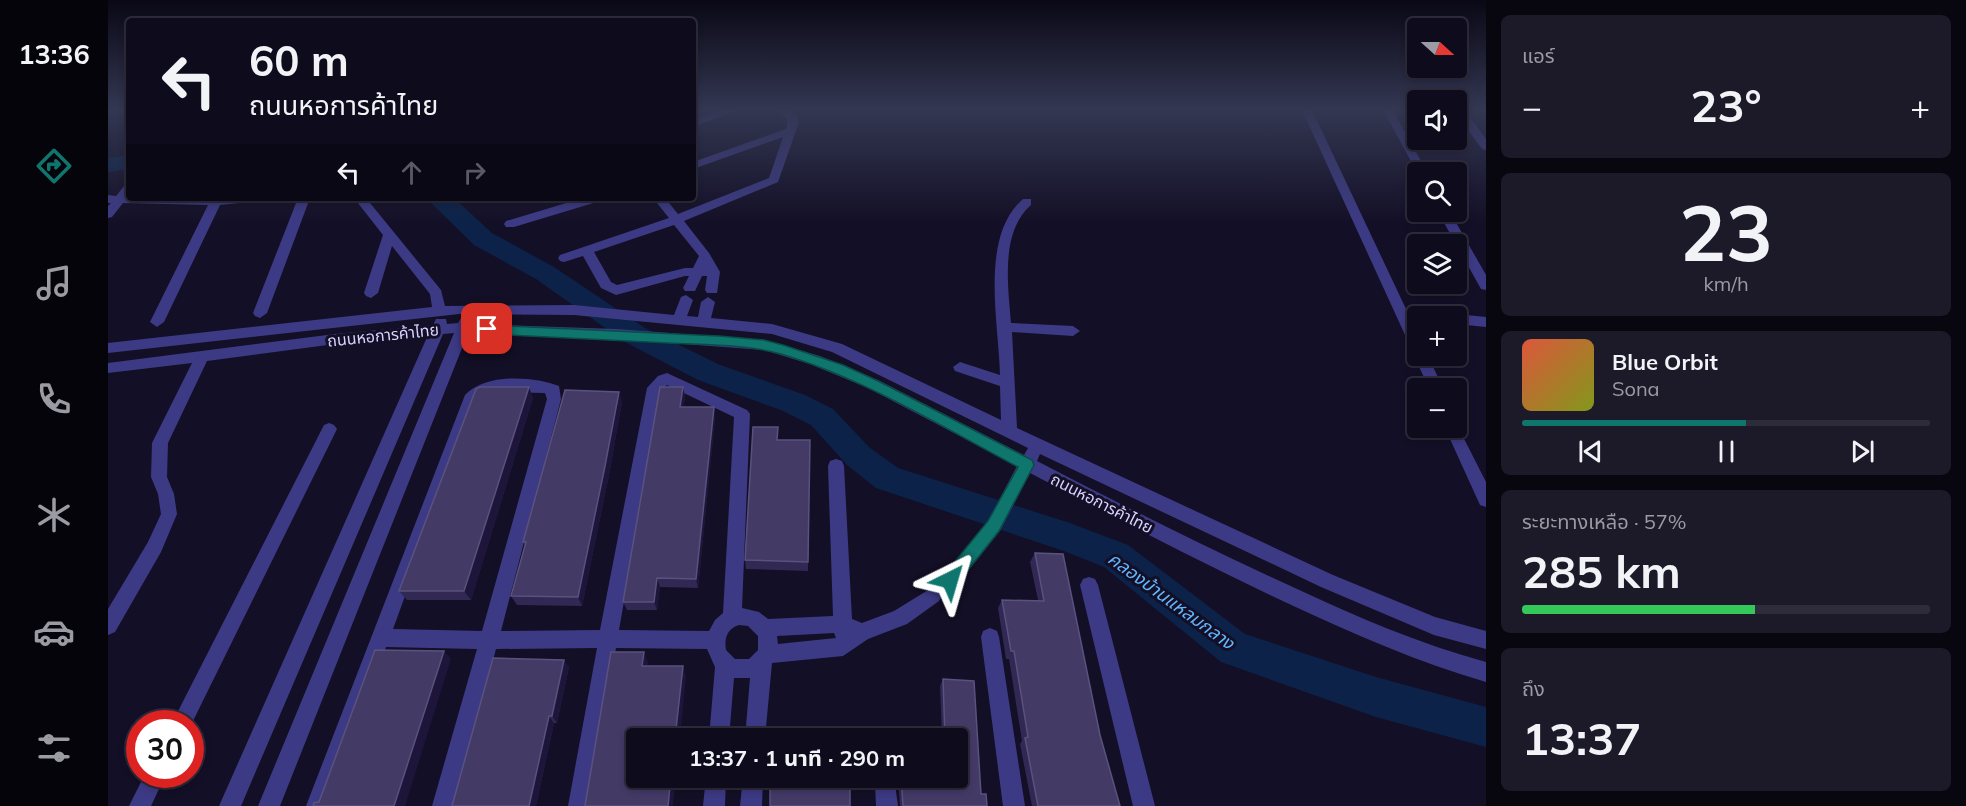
<!DOCTYPE html>
<html lang="th">
<head>
<meta charset="utf-8">
<style>
  :root { --surface:#0e0b1c; --page:#1c1929; --text:#f1f3f6; --muted:#9b9ba3; --line:#2e2b3b; --accent:#0f766e }
  body { margin:0; font-family:Mulish,"Noto Sans Thai",sans-serif; background:var(--page); color:var(--text); height:100vh; display:flex; flex-direction:column; font-size:22px; white-space:nowrap }
  * { box-sizing:border-box; margin:0 }
  p { font-size:20px; color:var(--muted) }
  .icon { flex:none; width:33px; height:33px; fill:none; stroke:currentColor; stroke-width:2; stroke-linecap:round; stroke-linejoin:round }
  .map { position:relative; flex:1; overflow:hidden }
  .drawer { display:flex; flex-direction:column; gap:15px; padding:15px; background:#08060f; width:480px }
  .drawer>* { flex:none }
  .top-card { position:absolute; left:18px; top:18px; width:570px; height:183px; border-radius:6px; box-shadow:0 3px 9px #0003,0 0 0 2px var(--line); background:#0e0b1c; color:var(--text); overflow:hidden }
  .needle { width:39px; rotate:111deg }
  .tools { position:absolute; left:1299px; top:18px; display:grid; gap:12px }
  .tools a { display:grid; place-items:center; width:60px; height:60px; border-radius:6px; background:var(--surface); box-shadow:0 3px 9px #0003,0 0 0 2px var(--line); font-size:30px }
  .speed { position:absolute; left:18px; top:710px; display:flex; gap:12px; font-size:30px; font-weight:700; text-align:center }
  .speed>* { display:grid; place-content:center; width:78px; height:78px; border-radius:50%; background:var(--surface); box-shadow:0 3px 9px #0003,0 0 0 2px var(--line); line-height:1 }
  .speed .limit { border:9px solid #d22; background:#fff; color:#111 }
  .pin { position:absolute; display:grid; place-items:center; width:51px; height:51px; color:#fff; margin:-26px; border-radius:12px; box-shadow:0 3px 9px #0006 }
  .me { position:absolute; width:66px; margin:-33px; rotate:40deg; stroke-linejoin:round; filter:drop-shadow(0 0 4px #0008) }
  .turn { display:flex; align-items:center; gap:21px; height:126px; padding:0 24px; font-size:27px }
  .turn .icon { width:78px; height:78px; stroke-width:2.5 }
  .turn b { display:block; font-size:42px; line-height:51px }
  .lanes { display:flex; align-items:center; height:57px; padding:0 24px; background:#0003; justify-content:center; gap:30px; direction:ltr }
  .lanes .off { opacity:.35 }
  .big { font-size:45px; font-weight:700; line-height:1.1 }
  .drawer .tile { flex:1; display:flex; flex-direction:column; justify-content:center; gap:9px; min-width:0; padding:0 21px; border-radius:9px; background:var(--page) }
  .drawer .dial { align-items:center; gap:0 }
  .dial b { font-size:78px; line-height:1 }
  .song { display:flex; align-items:center; gap:18px }
  .cover { width:72px; height:72px; border-radius:9px; background:linear-gradient(135deg,hsl(10 70% 55%),hsl(70 70% 35%)) }
  .played { height:6px; border-radius:3px; background:linear-gradient(90deg,var(--accent) 55%,var(--line) 55%) }
  .keys { display:flex; justify-content:space-around; direction:ltr }
  .heat { display:flex; justify-content:space-between; align-items:center; font-size:33px; direction:ltr }
  .charge { height:9px; border-radius:4px; background:linear-gradient(90deg,#34c759 57%,var(--line) 0) }
  .trip { position:absolute; left:518px; top:728px; width:342px; height:60px; border-radius:6px; background:var(--surface); box-shadow:0 3px 9px #0003,0 0 0 2px var(--line); font-weight:700; line-height:60px; text-align:center }
  main { display:flex; flex:1; min-height:0 }
  .tab-bar { display:flex; flex-direction:column; width:108px; justify-content:space-around; align-items:center; background:#06040b; color:var(--muted) }
  .tab-bar .icon { width:42px; height:42px }
  .tab-bar .active { color:var(--accent) }
  .tab-bar b { font-size:27px; color:var(--text) }
  .map>svg:first-child { display:block }
</style>
</head>
<body>
<main>
<nav class="tab-bar">
<b>13:36</b>
<svg class="icon active" aria-label="directions" viewBox="0 0 24 24"><path d="M12 3l9 9-9 9-9-9zM9 14v-3h6M13 9l2 2-2 2"/></svg>
<svg class="icon" aria-label="music" viewBox="0 0 24 24"><path d="M9 18V5l10-2v13"/><circle cx="6" cy="18" r="3"/><circle cx="16" cy="16" r="3"/></svg>
<svg class="icon" aria-label="phone" viewBox="0 0 24 24"><path d="M5 4h4l2 5-3 2q2 4 5 5l2-3 5 2v4C11 20 4 13 5 4z"/></svg>
<svg class="icon" aria-label="climate" viewBox="0 0 24 24"><path d="M12 3v18M4 7l16 10M4 17L20 7"/></svg>
<svg class="icon" aria-label="car" viewBox="0 0 24 24"><path d="M5 17H2v-5l4-1 3-4h7l3 4 3 1v5h-3M9 17h6M6 11h13"/><circle cx="7" cy="17" r="2"/><circle cx="17" cy="17" r="2"/></svg>
<svg class="icon" aria-label="filters" viewBox="0 0 24 24"><path d="M4 7h16M4 17h16"/><circle cx="9" cy="7" r="2"/><circle cx="15" cy="17" r="2"/></svg>
</nav>
<div class="map">
<svg width="1378" height="806" viewBox="0 0 1378 806">
  <rect width="100%" height="100%" fill="#130f26"/>
  <g fill="none" stroke-linecap="round" stroke-linejoin="round">
    <path fill="#0c2248" fill-rule="evenodd" d="M 21,155 L 21,169 L 0,172 L 0,158 Z
      M 318,198 L 346,198 L 384,233 L 446,267 L 537,328 L 610,364 L 697,395 L 725,409 L 761,447 L 790,468 L 962,523 L 1020,545 L 1137,634 L 1268,677 L 1378,707 L 1378,747 L 1268,717 L 1113,662 L 996,567 L 956,551 L 768,488 L 739,465 L 703,425 L 675,411 L 590,380 L 517,342 L 428,279 L 366,245 Z"/>
    <path fill="#3d3a85" fill-rule="evenodd" d="M 614,110 L 630,110 L 585,127 L 585,120 Z
      M 669,110 C 681,110 687,110 691,122 L 670,182 L 576,221 L 601,253 L 612,272 L 609,293 L 599,293 L 597,290 L 599,276 L 594,276 L 587,291 L 577,291 L 575,288 L 581,276 L 577,276 L 508,295 L 493,288 L 475,256 L 456,262 L 452,261 L 450,258 L 452,255 L 561,218 L 545,198 L 557,198 L 570,214 L 661,178 L 675,137 L 585,169 L 585,162 L 678,129 C 682,117 676,118 669,110 ZM 566,225 L 591,256 L 585,268 L 577,268 L 509,285 L 503,282 L 486,252 Z
      M 1194,110 L 1204,110 L 1298,309 L 1324,311 L 1331,316 L 1303,319 L 1310,332 L 1310,356 L 1320,356 L 1335,388 L 1321,388 L 1306,356 L 1308,353 L 1303,348 Z
      M 1275,110 L 1285,110 L 1319,172 L 1310,174 Z
      M 1348,110 L 1357,110 L 1378,139 L 1378,150 L 1374,149 L 1348,114 Z
      M 21,184 L 21,198 L 147,198 L 141,202 L 112,205 L 56,322 L 49,327 L 42,322 L 100,205 L 15,203 L 4,217 L 0,218 L 0,206 L 3,203 L 0,203 L 0,195 L 8,196 L 17,185 Z
      M 190,198 L 202,198 L 159,313 L 152,318 L 147,316 L 145,313 Z
      M 246,198 L 258,198 L 333,290 L 337,306 L 466,305 L 566,315 L 573,297 L 578,295 L 585,300 L 579,316 L 590,317 L 593,302 L 600,297 L 607,302 L 603,318 L 664,324 L 734,344 L 893,420 L 892,386 L 847,371 L 845,367 L 852,362 L 892,375 C 891,323 871,237 915,199 L 923,199 L 923,205 C 892,232 900,285 903,323 L 965,326 L 972,331 L 965,336 L 904,332 L 909,428 L 1225,575 L 1327,617 L 1378,631 L 1378,649 L 1326,635 L 1213,587 L 932,454 L 929,461 C 1014,505 1099,548 1187,588 C 1249,617 1312,644 1378,662 L 1378,682 C 1309,662 1244,633 1179,603 C 1092,562 1007,518 922,473 L 892,531 L 848,586 L 842,588 L 836,586 L 833,580 L 836,574 L 880,521 L 909,466 L 760,388 L 702,364 L 656,350 L 508,339 L 360,333 L 172,806 L 150,806 L 346,333 L 335,334 L 133,806 L 111,806 L 320,335 L 227,344 L 99,361 L 60,443 L 59,477 L 66,494 L 69,514 L 53,552 L 7,632 L 0,635 L 0,609 L 40,542 L 53,514 L 50,494 L 43,477 L 44,443 L 84,363 L 0,373 L 0,363 L 227,334 L 325,325 L 328,319 L 338,319 L 339,324 L 350,323 L 353,318 L 363,318 L 364,324 L 508,329 L 656,340 L 712,356 L 770,380 L 916,455 L 920,448 L 724,352 L 664,334 L 466,315 L 351,314 L 0,353 L 0,343 L 324,307 L 322,294 L 284,246 L 270,293 L 263,298 L 258,296 L 256,293 L 275,235 Z
      M 475,198 L 494,198 L 492,201 L 406,227 L 398,227 L 396,224 L 398,221 Z
      M 1330,212 L 1342,212 L 1378,275 L 1378,290 L 1373,289 Z
      M 1348,314 L 1378,317 L 1378,327 L 1348,324 L 1348,316 L 1343,316 Z
      M 559,373 L 639,410 L 642,414 L 634,608 L 651,612 L 660,619 L 725,616 L 720,466 L 722,461 L 728,459 L 734,461 L 736,466 L 744,619 L 754,623 L 786,611 L 825,587 L 831,589 L 834,595 L 831,601 L 799,624 L 760,639 L 735,656 L 664,663 L 657,738 L 637,738 L 642,678 L 626,678 L 621,738 L 601,738 L 607,667 L 599,649 L 508,648 L 482,806 L 460,806 L 489,648 L 388,649 L 346,806 L 324,806 L 369,649 L 278,647 L 220,806 L 198,806 L 357,395 C 377,373 426,376 451,386 L 453,399 L 393,631 L 492,630 L 539,388 L 550,376 ZM 559,385 L 626,417 L 615,613 L 607,620 L 601,631 L 511,630 L 553,390 ZM 385,392 L 437,393 L 439,399 L 374,631 L 285,629 L 368,402 L 373,397 ZM 631,625 L 640,626 L 650,636 L 650,650 L 641,659 L 627,659 L 618,650 C 616,638 619,629 631,625 ZM 726,633 L 728,638 L 670,644 L 669,636 Z
      M 221,423 L 226,425 L 229,429 L 82,727 L 82,723 L 64,723 L 216,425 Z
      M 1348,423 L 1378,482 L 1378,507 L 1372,505 L 1337,428 L 1348,428 Z
      M 981,577 L 987,579 L 990,585 L 1047,806 L 1025,806 L 972,585 L 975,579 Z
      M 882,628 L 889,631 L 891,637 L 917,806 L 895,806 L 873,637 L 875,631 Z
      M 37,774 L 58,774 L 43,806 L 21,806 Z
      M 598,777 L 618,777 L 617,806 L 595,806 Z
      M 635,777 L 655,777 L 654,806 L 632,806 Z
      M 770,777 L 786,777 L 790,806 L 768,806 L 767,783 Z"/>
  </g>
  <path fill="#312854" d="M 575,387 L 577,398 L 575,407 L 606,407 L 607,418 L 590,588 L 552,587 L 549,610 L 519,610 L 515,602 Z
    M 425,398 L 363,600 L 299,600 L 291,591 Z
    M 514,402 L 501,475 L 474,606 L 409,605 L 403,596 L 417,546 L 415,542 Z
    M 670,440 L 702,440 L 700,571 L 638,569 L 637,560 Z
    M 927,553 L 992,735 L 1012,806 L 924,806 L 912,744 L 914,741 L 901,659 L 898,659 L 890,608 L 894,600 L 930,600 L 922,562 Z
    M 461,667 L 449,723 L 446,723 L 428,806 L 344,806 Z
    M 835,679 L 873,794 L 879,806 L 792,806 L 790,777 L 849,777 L 849,738 L 834,738 L 832,686 Z"/>
  <path fill="#1d163a" d="M 421,387 L 425,398 L 363,600 L 356,591 Z
    M 575,387 L 577,398 L 574,418 L 572,407 Z
    M 511,392 L 514,402 L 501,475 L 474,606 L 470,597 Z
    M 606,407 L 607,418 L 590,588 L 588,579 Z
    M 549,578 L 552,587 L 549,610 L 546,602 Z
    M 336,651 L 343,659 L 297,806 L 286,806 Z
    M 536,652 L 540,662 L 539,676 L 534,666 Z
    M 456,660 L 461,667 L 449,723 L 444,716 Z
    M 575,666 L 578,676 L 572,738 L 567,738 Z
    M 441,716 L 446,723 L 428,806 L 421,806 Z
    M 563,777 L 568,777 L 565,806 L 560,806 Z"/>
  <path fill="#433a66" stroke="#5a527e" stroke-width="1.5" d="M 372,387 L 421,387 L 356,591 L 291,591 L 368,389 Z
    M 552,387 L 575,387 L 572,407 L 606,407 L 588,579 L 549,578 L 546,602 L 515,602 Z
    M 457,390 L 511,392 L 497,466 L 470,597 L 403,596 L 418,542 L 415,542 Z
    M 645,427 L 670,427 L 669,440 L 702,440 L 700,562 L 637,560 Z
    M 927,553 L 955,554 L 992,735 L 1012,806 L 930,806 L 917,738 L 920,737 L 906,651 L 903,651 L 894,600 L 936,601 Z
    M 267,650 L 336,651 L 286,806 L 205,806 L 206,803 L 211,802 Z
    M 503,652 L 536,652 L 534,666 L 575,666 L 567,738 L 528,738 L 528,777 L 563,777 L 560,806 L 477,806 Z
    M 385,658 L 456,660 L 444,716 L 441,716 L 421,806 L 344,806 Z
    M 835,679 L 866,681 L 873,794 L 878,794 L 879,806 L 795,806 L 793,777 L 849,777 L 849,738 L 837,738 Z
    M 662,777 L 742,777 L 742,806 L 662,806 Z"/>
  <linearGradient id="sky" x2="0" y2="1"><stop stop-color="#0a0815"/><stop offset="0.49" stop-color="#333752"/><stop offset="1" stop-color="#333752" stop-opacity="0"/></linearGradient>
  <rect width="1378" height="223" fill="url(#sky)"/>
  <path fill="#0f766e" stroke="#0a4d48" stroke-width="1.5" d="M 379,325 L 611,336 L 656,340 L 675,345 L 735,365 L 770,381 L 924,460 L 926,465 L 891,531 L 848,585 L 842,587 L 837,585 L 834,580 L 837,574 L 880,521 L 910,467 C 833,426 757,379 673,354 C 637,344 597,345 560,343 C 500,340 440,337 379,334 L 373,329 Z"/>
  <g text-anchor="middle" stroke-width="6" stroke-linejoin="round" paint-order="stroke">
    <g font-size="16" fill="#d9d4ff" stroke="#130f26">
      <text transform="translate(275 335) rotate(-6)" y="6">ถนนหอการค้าไทย</text>
      <text transform="translate(994 503) rotate(27)" y="6">ถนนหอการค้าไทย</text>
    </g>
    <g font-size="18" font-style="italic" fill="#62b6ff" stroke="#130f26">
      <text transform="translate(1063 601) rotate(36)" y="6">คลองบ้านแหลมกลาง</text>
    </g>
  </g>
</svg>
<div class="tools">
<a><svg class="needle" viewBox="-14 -14 28 28"><path d="M0-13l5 13h-10z" fill="#e53935"/><path d="M0 13l5-13h-10z" fill="#9b9ba3"/></svg></a>
<a><svg class="icon" aria-label="sound" viewBox="0 0 24 24"><path d="M4 9h4l5-4v14l-5-4H4zM17 9q2 3 0 6"/></svg></a>
<a><svg class="icon" aria-label="search" viewBox="0 0 24 24"><circle cx="10" cy="10" r="6"/><path d="M15 15l6 6"/></svg></a>
<a><svg class="icon" aria-label="layers" viewBox="0 0 24 24"><path d="M12 4l9 5-9 5-9-5zM3 14l9 5 9-5"/></svg></a>
<a>+</a>
<a>−</a>
</div>
<div class="speed"><div class="limit">30</div></div>
<div class="pin" style="left:379px;top:329px;background:#d93025"><svg class="icon" aria-label="arrive" viewBox="0 0 24 24"><path d="M6 21V4h12l-3 4 3 4H6"/></svg></div>
<svg class="me" style="left:842px;top:580px" viewBox="-20 -20 40 40"><path d="M0-17L14 15 0 8-14 15z" fill="#0f766e" stroke="#fff" stroke-width="4"/></svg>
<div class="trip">13:37 · 1 นาที · 290 m</div>
<div class="top-card">
<div class="turn"><svg class="icon" aria-label="left" viewBox="0 0 24 24"><path d="M17 20v-9H6M10 6l-5 5 5 5"/></svg><div><b>60 m</b>ถนนหอการค้าไทย</div></div>
<div class="lanes"><svg class="icon" aria-label="left" viewBox="0 0 24 24"><path d="M17 20v-9H6M10 6l-5 5 5 5"/></svg><svg class="icon off" aria-label="ahead" viewBox="0 0 24 24"><path d="M12 20V5M6 11l6-6 6 6"/></svg><svg class="icon off" aria-label="right" viewBox="0 0 24 24"><path d="M7 20v-9h11M14 6l5 5-5 5"/></svg></div>
</div>
</div>
<section class="drawer">
<div class="tile"><p>แอร์</p>
<div class="heat"><a>−</a><b class="big">23°</b><a>+</a></div>
</div>
<div class="tile dial"><b>23</b><p>km/h</p></div>
<div class="tile">
<div class="song"><i class="cover"></i><div><b>Blue Orbit</b><p>Sona</p></div></div>
<div class="played"></div>
<div class="keys"><svg class="icon" aria-label="previous" viewBox="0 0 24 24"><path d="M18 5L8 12l10 7zM5 5v14"/></svg><svg class="icon" aria-label="pause" viewBox="0 0 24 24"><path d="M8 5v14M16 5v14"/></svg><svg class="icon" aria-label="next" viewBox="0 0 24 24"><path d="M6 5l10 7-10 7zM19 5v14"/></svg></div>
</div>
<div class="tile"><p>ระยะทางเหลือ · 57%</p><b class="big">285 km</b><div class="charge"></div></div>
<div class="tile"><p>ถึง</p><b class="big">13:37</b></div>
</section>
</main>
</body>
</html>
